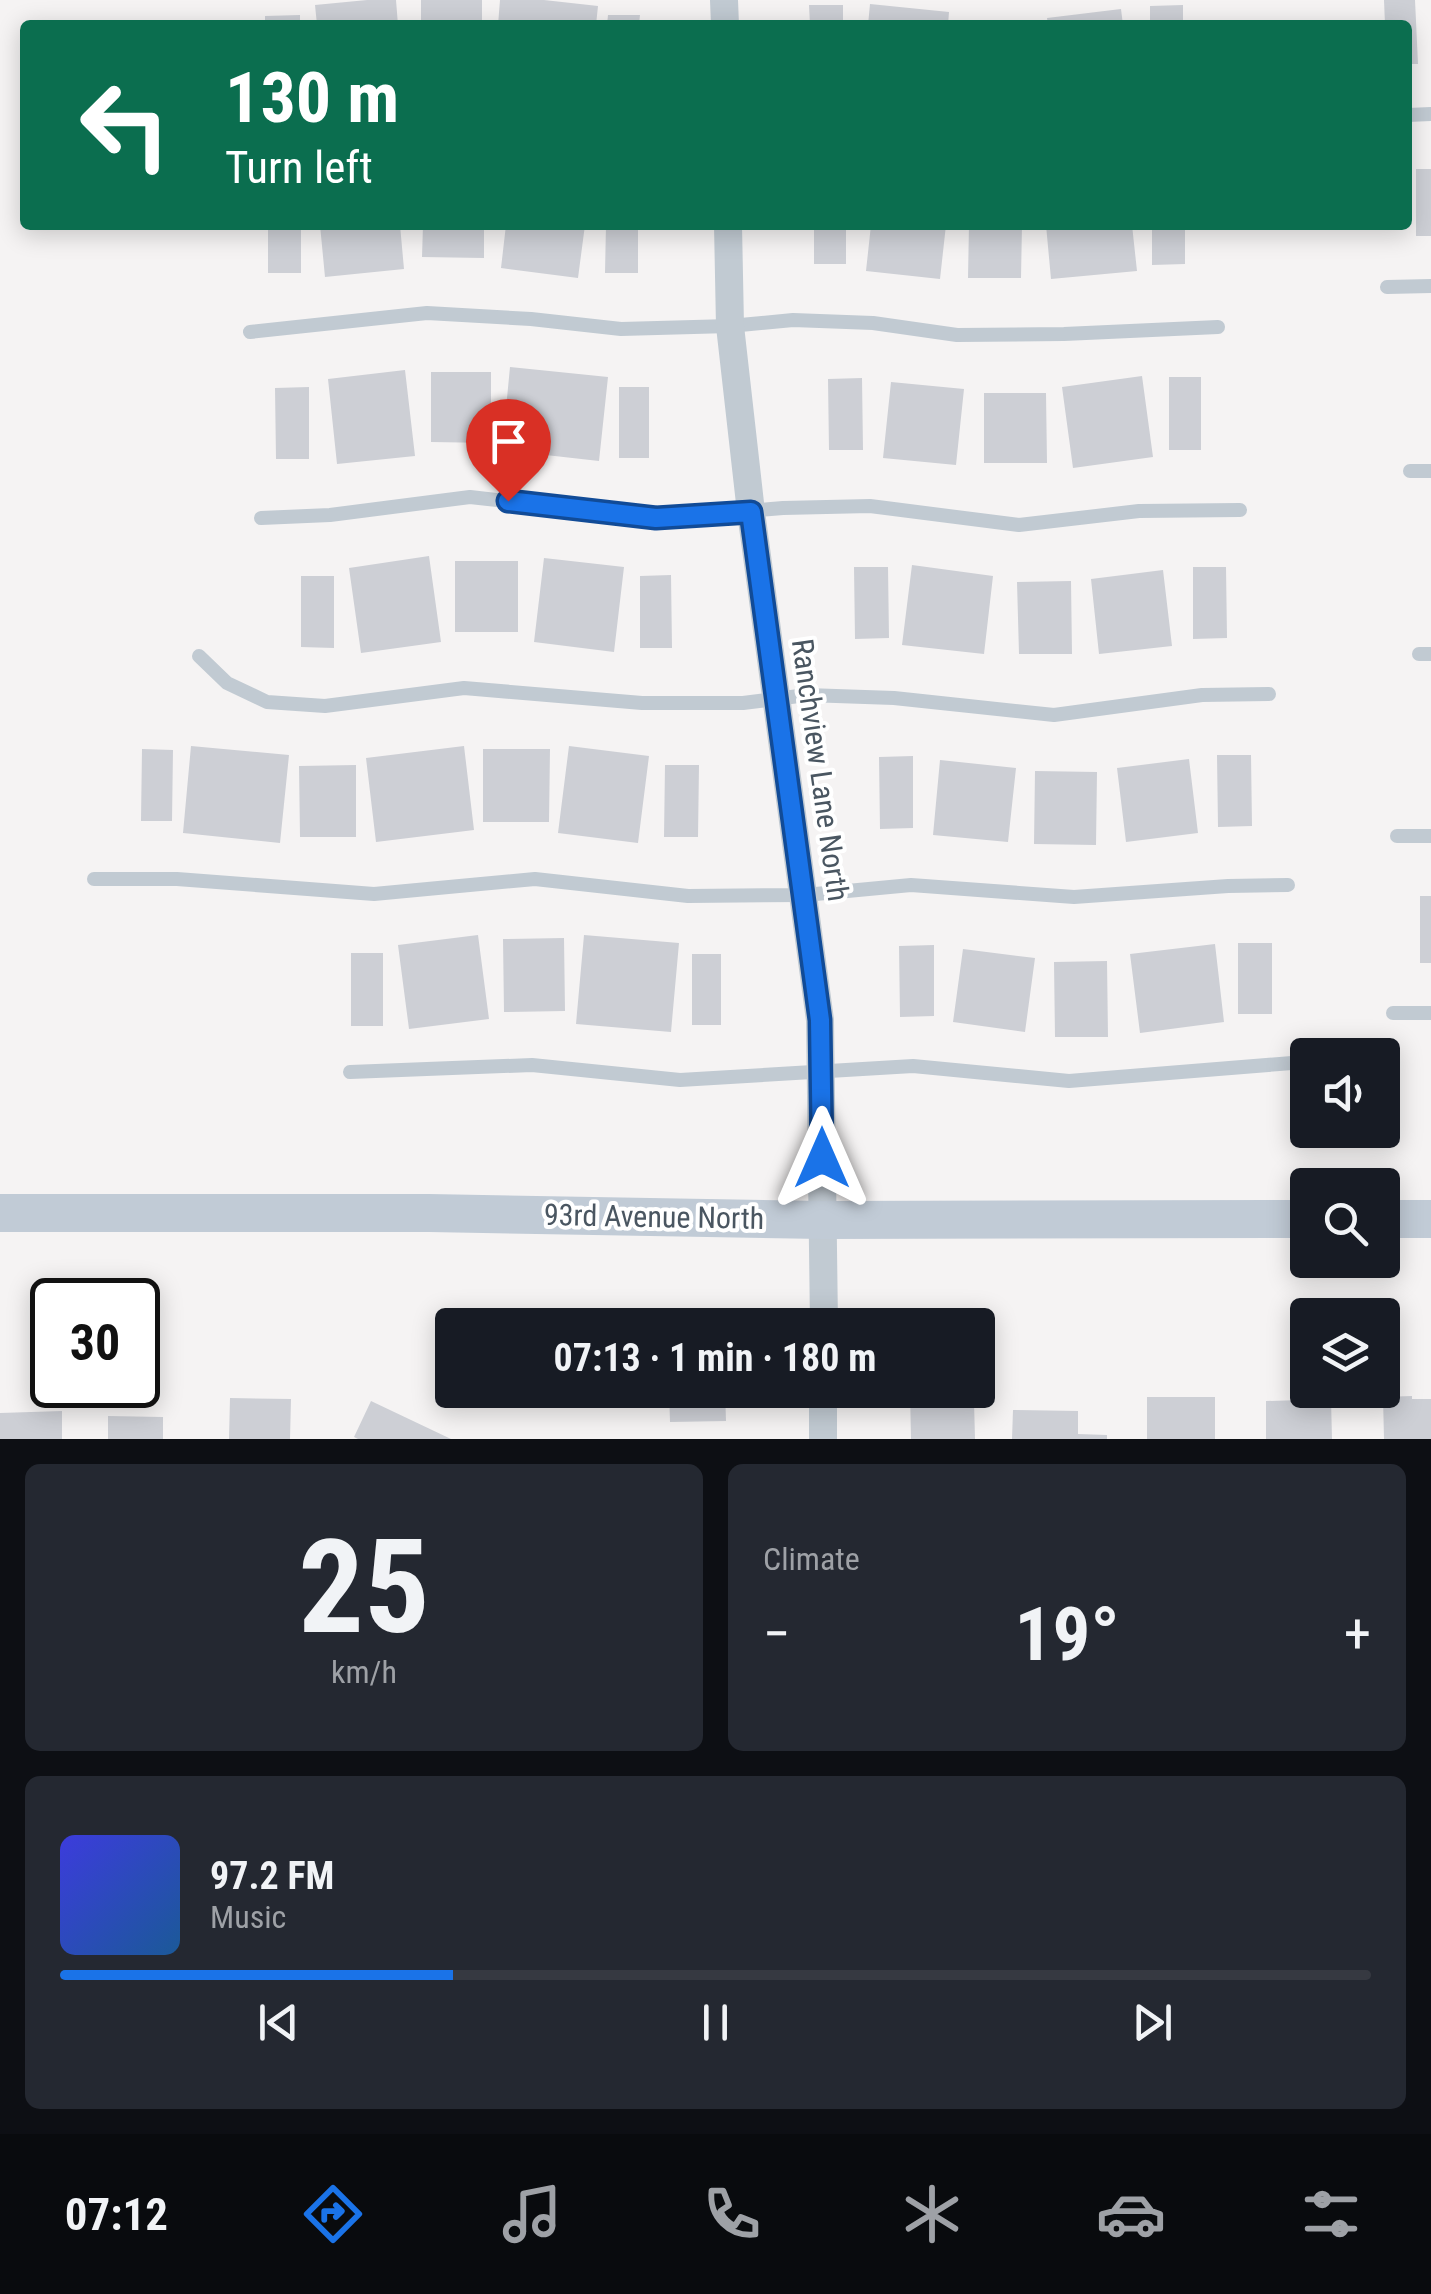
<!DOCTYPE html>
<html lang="en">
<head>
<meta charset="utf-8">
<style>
  :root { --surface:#171b24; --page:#242831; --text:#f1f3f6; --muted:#9ea1a6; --line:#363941; --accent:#1a73e8 }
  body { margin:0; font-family:"Roboto Condensed",sans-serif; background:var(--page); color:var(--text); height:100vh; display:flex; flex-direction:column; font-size:38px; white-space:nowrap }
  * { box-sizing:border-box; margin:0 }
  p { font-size:32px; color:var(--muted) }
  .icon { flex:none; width:55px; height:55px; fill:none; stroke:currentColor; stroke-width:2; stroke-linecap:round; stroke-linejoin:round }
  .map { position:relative; height:1439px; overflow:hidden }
  .panel { display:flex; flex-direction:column; gap:25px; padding:25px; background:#0d0f14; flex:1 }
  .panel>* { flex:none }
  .top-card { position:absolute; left:20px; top:20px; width:1392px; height:210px; border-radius:10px; box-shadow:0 5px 25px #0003; background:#0b6e4f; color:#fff; overflow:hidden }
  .tools { position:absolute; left:1290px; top:1038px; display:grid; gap:20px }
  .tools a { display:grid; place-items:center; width:110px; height:110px; border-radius:10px; background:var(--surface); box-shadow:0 5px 25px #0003; font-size:50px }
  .speed { position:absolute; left:30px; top:1278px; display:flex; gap:20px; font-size:50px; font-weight:700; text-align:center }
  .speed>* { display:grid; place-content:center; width:130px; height:130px; border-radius:50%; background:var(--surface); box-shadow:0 5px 25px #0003; line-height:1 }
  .speed .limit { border:5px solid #111; border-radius:15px; background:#fff; color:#111 }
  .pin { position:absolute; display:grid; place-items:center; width:85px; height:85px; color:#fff; margin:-102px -42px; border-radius:50% 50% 50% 0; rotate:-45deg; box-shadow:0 0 10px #0007 }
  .pin .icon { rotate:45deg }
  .me { position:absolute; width:110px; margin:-55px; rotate:0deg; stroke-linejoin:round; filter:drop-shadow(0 0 8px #0008) }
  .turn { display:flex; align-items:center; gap:35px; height:210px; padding:0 40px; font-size:45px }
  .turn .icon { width:130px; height:130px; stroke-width:2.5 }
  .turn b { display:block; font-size:70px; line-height:85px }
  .big { font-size:75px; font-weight:700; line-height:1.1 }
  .panel .card { flex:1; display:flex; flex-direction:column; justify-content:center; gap:15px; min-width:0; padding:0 35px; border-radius:15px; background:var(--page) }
  .panel .dial { align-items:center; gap:0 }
  .dial b { font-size:130px; line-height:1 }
  .song { display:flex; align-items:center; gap:30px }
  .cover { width:120px; height:120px; border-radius:15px; background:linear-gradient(135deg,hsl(240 70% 55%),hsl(210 70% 35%)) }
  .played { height:10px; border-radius:5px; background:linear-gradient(90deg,var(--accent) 30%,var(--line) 30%) }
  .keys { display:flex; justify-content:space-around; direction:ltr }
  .heat { display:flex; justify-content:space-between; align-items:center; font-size:55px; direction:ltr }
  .panel .tiles { flex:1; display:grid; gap:25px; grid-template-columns:1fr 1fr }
  .card:last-child { grid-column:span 2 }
  .trip { position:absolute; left:435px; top:1308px; width:560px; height:100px; border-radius:10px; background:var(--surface); box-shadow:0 5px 25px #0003; font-weight:700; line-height:100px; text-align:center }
  .dock { display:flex; height:160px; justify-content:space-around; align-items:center; background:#090b0e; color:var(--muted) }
  .dock .icon { width:70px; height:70px }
  .dock .current { color:var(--accent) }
  .dock b { font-size:45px; color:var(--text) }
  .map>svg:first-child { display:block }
</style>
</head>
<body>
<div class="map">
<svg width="1431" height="1439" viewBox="0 0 1431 1439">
  <rect width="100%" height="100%" fill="#f5f3f3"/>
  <path fill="#cdcfd5" d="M 367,0 L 396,0 L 398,25 L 317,25 L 315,5 Z
    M 421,0 L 482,0 L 482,25 L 421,25 Z
    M 500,0 L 544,0 L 598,6 L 596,25 L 498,25 Z
    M 1384,0 L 1415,0 L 1418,64 L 1408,64 L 1408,25 L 1385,25 Z
    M 870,4 L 949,12 L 948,25 L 868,25 Z
    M 809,5 L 843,5 L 843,25 L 810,25 Z
    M 1183,5 L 1183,25 L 1150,25 L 1150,6 Z
    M 1121,9 L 1123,25 L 1048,25 L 1047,18 Z
    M 300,15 L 300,25 L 265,25 L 265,16 Z
    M 608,15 L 640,15 L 639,25 L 607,25 Z
    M 1416,169 L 1431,169 L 1431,236 L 1416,236 Z
    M 268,225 L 301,225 L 301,273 L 268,273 Z
    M 320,225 L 400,225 L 404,269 L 325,277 Z
    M 423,225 L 484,225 L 484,258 L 422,257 Z
    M 506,225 L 585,225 L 578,278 L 501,268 Z
    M 606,225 L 638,225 L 638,273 L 605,273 Z
    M 814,225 L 846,225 L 846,264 L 814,264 Z
    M 871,225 L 946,225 L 940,279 L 866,271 Z
    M 969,225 L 1022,225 L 1021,278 L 968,278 Z
    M 1046,225 L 1132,225 L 1137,271 L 1051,279 Z
    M 1152,225 L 1185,225 L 1185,264 L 1152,265 Z
    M 510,367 L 608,377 L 599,461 L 502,450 Z
    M 405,370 L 415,456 L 337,464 L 328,379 Z
    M 431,372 L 491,372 L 491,443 L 431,442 Z
    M 1142,376 L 1153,457 L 1073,468 L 1062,387 Z
    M 1169,377 L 1201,377 L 1201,450 L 1169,450 Z
    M 862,378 L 863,450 L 829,450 L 828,379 Z
    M 891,382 L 964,389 L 956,465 L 883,458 Z
    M 309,387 L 309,459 L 276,459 L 275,388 Z
    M 619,387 L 649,387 L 649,458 L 619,458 Z
    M 984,393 L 1046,393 L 1047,463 L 984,463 Z
    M 429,556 L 441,642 L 361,653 L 349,568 Z
    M 544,558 L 624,567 L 614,652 L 534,642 Z
    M 455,561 L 518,561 L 518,632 L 455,632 Z
    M 912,565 L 993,576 L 984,654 L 902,645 Z
    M 854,567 L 888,567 L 889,638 L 855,639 Z
    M 1193,567 L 1226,567 L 1227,638 L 1193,639 Z
    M 1163,570 L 1172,646 L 1099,654 L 1091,579 Z
    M 671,575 L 672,648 L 640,648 L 640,576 Z
    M 301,576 L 334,576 L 334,648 L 301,647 Z
    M 1071,581 L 1072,654 L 1019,654 L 1017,582 Z
    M 191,746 L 289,755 L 280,843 L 183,833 Z
    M 464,746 L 474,830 L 376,842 L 366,758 Z
    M 569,746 L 649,756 L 638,843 L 558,833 Z
    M 142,749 L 173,750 L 172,821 L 141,821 Z
    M 483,749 L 550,749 L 549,822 L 483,822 Z
    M 1217,755 L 1251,755 L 1252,826 L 1218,827 Z
    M 913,756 L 913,828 L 880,829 L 879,757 Z
    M 1189,759 L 1198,833 L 1126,842 L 1117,768 Z
    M 940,760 L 1016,768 L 1008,842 L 933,835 Z
    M 356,765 L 356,837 L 300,837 L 299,766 Z
    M 665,765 L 699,765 L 698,837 L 664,837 Z
    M 1035,771 L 1097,772 L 1096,845 L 1034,844 Z
    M 1420,896 L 1431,896 L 1431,963 L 1420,963 Z
    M 478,935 L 489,1019 L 409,1029 L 398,945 Z
    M 584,935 L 679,943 L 671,1032 L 576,1024 Z
    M 564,938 L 565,1011 L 504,1012 L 503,939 Z
    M 1238,943 L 1272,943 L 1272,1014 L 1238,1014 Z
    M 1215,944 L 1224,1022 L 1140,1033 L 1130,954 Z
    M 934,945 L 934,1016 L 900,1017 L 899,946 Z
    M 963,949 L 1035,958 L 1025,1032 L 953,1022 Z
    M 351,953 L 383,953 L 383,1026 L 351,1026 Z
    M 692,954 L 721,954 L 721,1025 L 692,1025 Z
    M 1107,961 L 1108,1037 L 1055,1037 L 1054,962 Z
    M 669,1390 L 725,1390 L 726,1421 L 670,1422 Z
    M 910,1390 L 941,1390 L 941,1401 L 974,1401 L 975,1439 L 911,1439 Z
    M 1412,1396 L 1412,1399 L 1431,1399 L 1431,1439 L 1384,1439 L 1383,1397 Z
    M 1147,1397 L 1215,1397 L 1215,1439 L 1147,1439 Z
    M 230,1398 L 291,1399 L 290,1439 L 229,1439 Z
    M 1331,1399 L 1332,1439 L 1266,1439 L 1266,1401 Z
    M 371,1401 L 451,1439 L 358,1439 L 354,1437 Z
    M 1013,1410 L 1078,1411 L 1078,1434 L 1107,1435 L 1107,1439 L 1012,1439 Z
    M 62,1411 L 62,1439 L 0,1439 L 0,1413 Z
    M 108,1416 L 163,1417 L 163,1439 L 108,1439 Z"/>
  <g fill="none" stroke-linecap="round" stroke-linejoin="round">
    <path stroke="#c1cad2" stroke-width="14" d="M 1408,115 L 1431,114
      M 1387,287 L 1431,286
      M 250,332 L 427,313 L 531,319 L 621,329 L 730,326 L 793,320 L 873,323 L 957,335 L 1064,334 L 1218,327
      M 1410,471 L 1431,471
      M 261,518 L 330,515 L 470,497 L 656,518 L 783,508 L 870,506 L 1019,525 L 1139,511 L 1240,510
      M 1419,654 L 1431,654
      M 199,656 L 227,683 L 267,702 L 325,706 L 464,688 L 642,703 L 743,703 L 807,695 L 894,698 L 1054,715 L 1202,695 L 1269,694
      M 1397,836 L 1431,836
      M 94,879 L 177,879 L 374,894 L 535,879 L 688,896 L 805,895 L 911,885 L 1074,897 L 1228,886 L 1288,885
      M 1393,1013 L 1431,1013
      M 350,1072 L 532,1065 L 680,1080 L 913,1066 L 1069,1081 L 1292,1063"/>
    <path stroke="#c1cad2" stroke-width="28" d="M 724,0 L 725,25
      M 728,225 L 730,326 L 751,512 L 820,1020 L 824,1325
      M 823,1439 L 823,1390"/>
    <path stroke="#c1cbd6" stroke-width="38" d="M 0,1213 L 429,1213 L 823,1220 L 1308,1219
      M 1382,1219 L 1431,1219"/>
  </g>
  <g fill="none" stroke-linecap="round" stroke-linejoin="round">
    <g stroke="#114b97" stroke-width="25">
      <path id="route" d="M 508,501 L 656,518 L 751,512 L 820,1020 L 822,1158"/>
    </g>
    <use href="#route" stroke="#1a73e8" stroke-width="18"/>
  </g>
  <g text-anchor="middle" stroke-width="8" stroke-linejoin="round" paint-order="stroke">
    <g font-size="30" fill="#4a5661" stroke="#fff">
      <text transform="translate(820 770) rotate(82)" y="10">Ranchview Lane North</text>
      <text transform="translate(654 1217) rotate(1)" y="10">93rd Avenue North</text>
    </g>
  </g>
</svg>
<div class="tools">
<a><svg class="icon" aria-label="sound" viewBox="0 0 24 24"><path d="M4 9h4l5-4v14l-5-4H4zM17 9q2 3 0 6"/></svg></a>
<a><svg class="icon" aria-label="search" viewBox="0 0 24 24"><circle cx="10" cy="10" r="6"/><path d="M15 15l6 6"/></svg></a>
<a><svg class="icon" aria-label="layers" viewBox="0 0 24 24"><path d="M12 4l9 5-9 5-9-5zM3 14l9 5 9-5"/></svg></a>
</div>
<div class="speed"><div class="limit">30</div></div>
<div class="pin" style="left:508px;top:501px;background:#d93025"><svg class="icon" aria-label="arrive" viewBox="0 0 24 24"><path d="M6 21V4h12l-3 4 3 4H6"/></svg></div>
<svg class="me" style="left:822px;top:1158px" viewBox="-20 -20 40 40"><path d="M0-17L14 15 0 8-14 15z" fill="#1a73e8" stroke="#fff" stroke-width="4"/></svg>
<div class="trip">07:13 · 1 min · 180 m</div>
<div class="top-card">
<div class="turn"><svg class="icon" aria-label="left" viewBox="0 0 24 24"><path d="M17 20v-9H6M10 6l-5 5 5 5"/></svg><div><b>130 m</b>Turn left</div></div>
</div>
</div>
<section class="panel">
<div class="tiles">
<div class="card dial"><b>25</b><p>km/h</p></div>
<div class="card"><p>Climate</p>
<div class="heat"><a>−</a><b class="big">19°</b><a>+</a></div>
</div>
<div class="card">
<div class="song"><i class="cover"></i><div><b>97.2 FM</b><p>Music</p></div></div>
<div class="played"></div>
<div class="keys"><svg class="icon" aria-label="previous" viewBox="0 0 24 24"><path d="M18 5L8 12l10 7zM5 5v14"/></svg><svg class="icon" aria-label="pause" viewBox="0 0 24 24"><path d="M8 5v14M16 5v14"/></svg><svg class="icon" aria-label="next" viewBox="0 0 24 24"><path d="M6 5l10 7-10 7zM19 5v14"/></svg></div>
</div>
</div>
</section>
<nav class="dock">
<b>07:12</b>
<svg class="icon current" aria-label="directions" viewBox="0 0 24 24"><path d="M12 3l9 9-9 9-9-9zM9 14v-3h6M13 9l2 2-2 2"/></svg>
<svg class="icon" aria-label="music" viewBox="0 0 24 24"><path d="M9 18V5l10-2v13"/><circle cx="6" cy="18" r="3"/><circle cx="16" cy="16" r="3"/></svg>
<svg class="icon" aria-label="phone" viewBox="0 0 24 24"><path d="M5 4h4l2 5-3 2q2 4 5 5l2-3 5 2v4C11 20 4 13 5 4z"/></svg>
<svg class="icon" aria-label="climate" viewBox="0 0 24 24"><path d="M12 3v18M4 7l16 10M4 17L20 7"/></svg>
<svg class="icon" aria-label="car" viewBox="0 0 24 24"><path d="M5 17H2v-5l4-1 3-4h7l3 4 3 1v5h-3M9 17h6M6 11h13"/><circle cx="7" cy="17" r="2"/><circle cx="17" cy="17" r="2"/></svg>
<svg class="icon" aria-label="filters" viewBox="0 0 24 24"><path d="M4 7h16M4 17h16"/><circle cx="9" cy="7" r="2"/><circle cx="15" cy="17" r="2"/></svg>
</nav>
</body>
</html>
